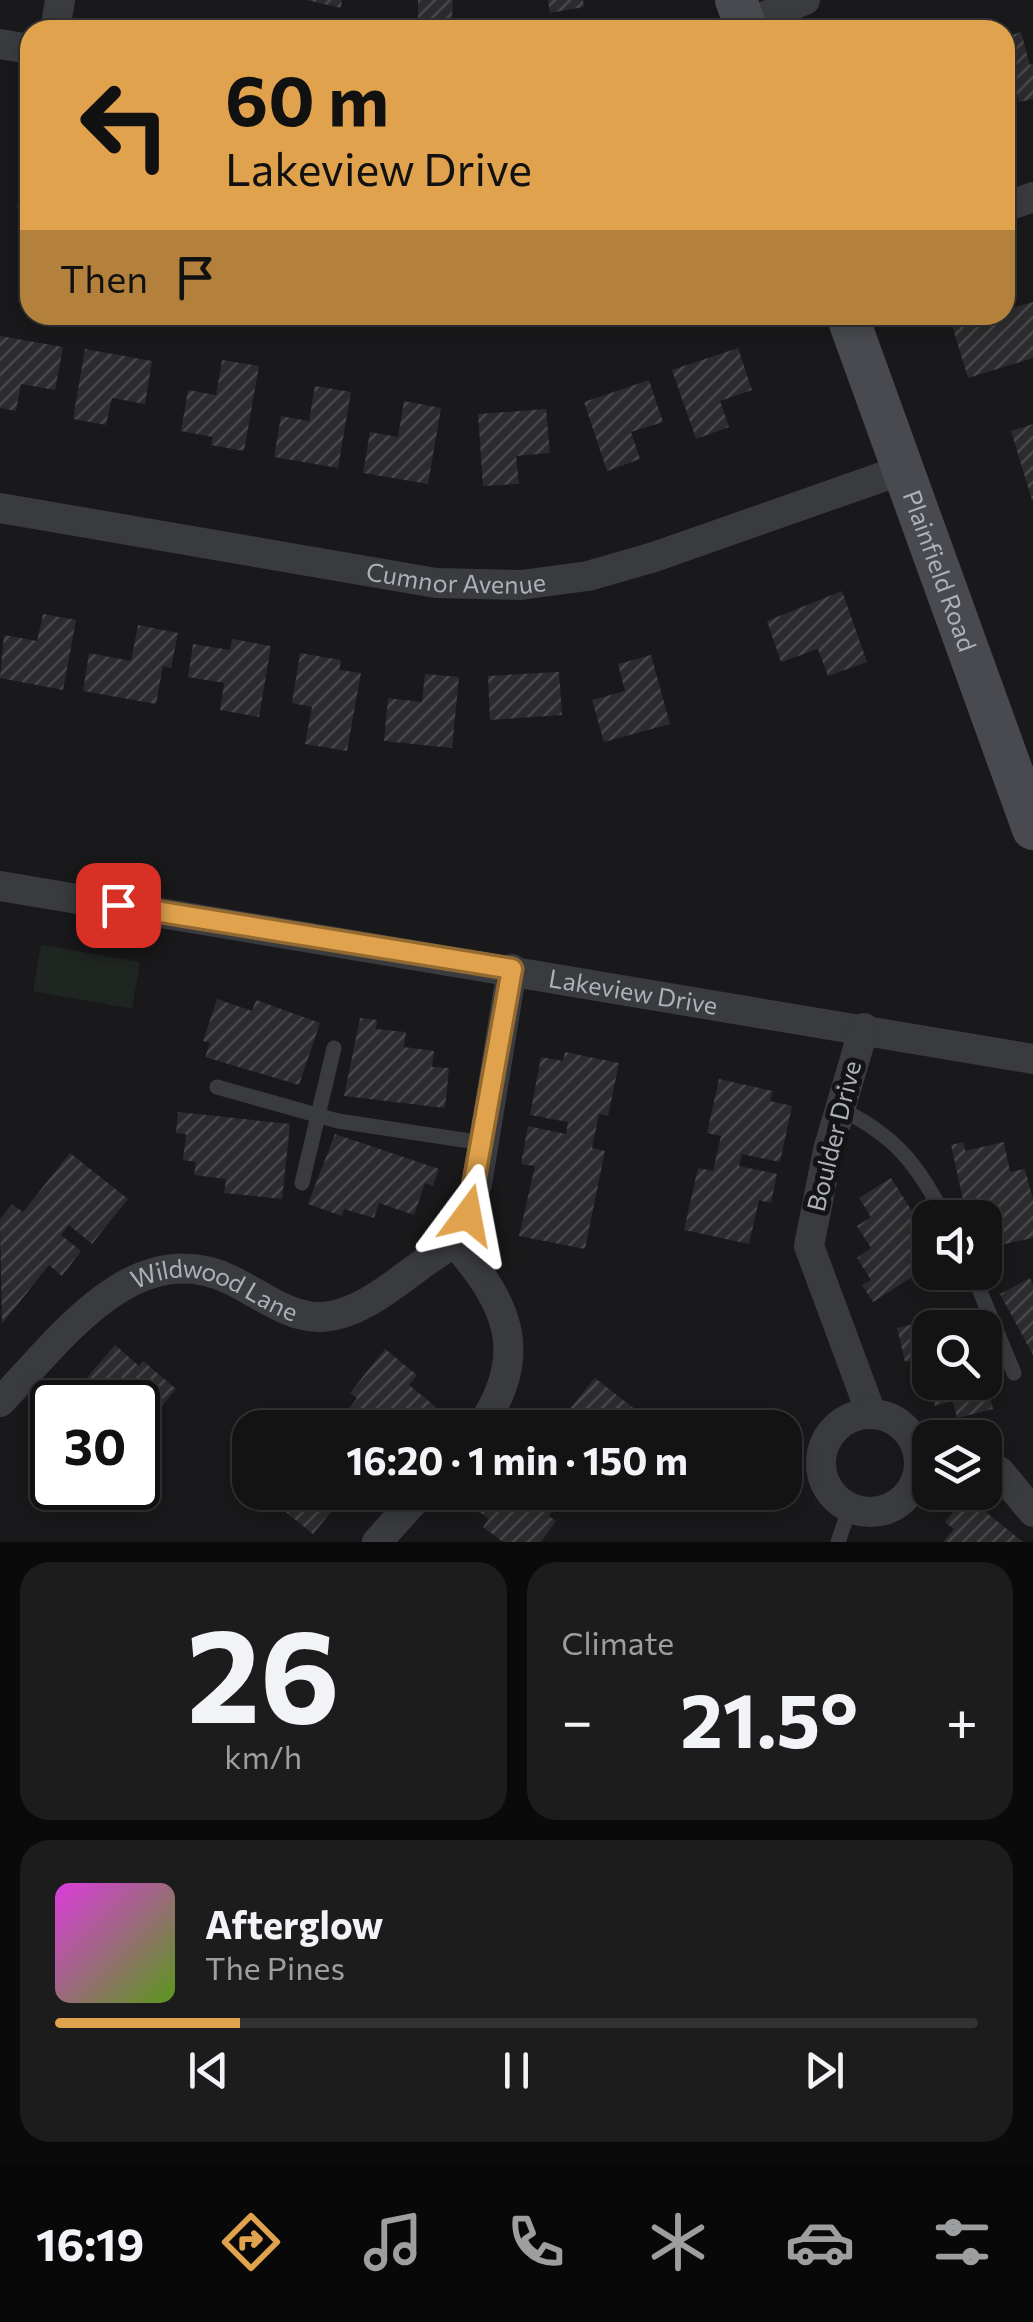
<!DOCTYPE html>
<html lang="en">
<head>
<meta charset="utf-8">
<style>
  :root { --surface:#131314; --page:#1c1c1d; --text:#f1f3f6; --muted:#9d9ea0; --line:#323234; --accent:#e0a24c }
  body { margin:0; font-family:Commissioner,sans-serif; background:var(--page); color:var(--text); height:100vh; display:flex; flex-direction:column; font-size:38px; white-space:nowrap }
  * { box-sizing:border-box; margin:0 }
  p { font-size:32px; color:var(--muted) }
  .icon { flex:none; width:55px; height:55px; fill:none; stroke:currentColor; stroke-width:2; stroke-linecap:round; stroke-linejoin:round }
  .map { position:relative; height:1542px; overflow:hidden }
  .side { display:flex; flex-direction:column; gap:20px; padding:20px; background:#0a0a0b; flex:1 }
  .side>* { flex:none }
  .top-card { position:absolute; left:20px; top:20px; width:995px; height:305px; border-radius:30px; box-shadow:0 5px 15px #0003,0 0 0 2px var(--line); background:#e0a24c; color:#111; overflow:hidden }
  .buttons { position:absolute; left:912px; top:1200px; display:grid; gap:20px }
  .buttons a { display:grid; place-items:center; width:90px; height:90px; border-radius:20px; background:var(--surface); box-shadow:0 5px 15px #0003,0 0 0 2px var(--line); font-size:50px }
  .speed { position:absolute; left:30px; top:1380px; display:flex; gap:20px; font-size:50px; font-weight:700; text-align:center }
  .speed>* { display:grid; place-content:center; width:130px; height:130px; border-radius:50%; background:var(--surface); box-shadow:0 5px 15px #0003,0 0 0 2px var(--line); line-height:1 }
  .speed .limit { border:5px solid #111; border-radius:15px; background:#fff; color:#111 }
  .pin { position:absolute; display:grid; place-items:center; width:85px; height:85px; color:#fff; margin:-42px; border-radius:20px; box-shadow:0 5px 15px #0006 }
  .me { position:absolute; width:110px; margin:-55px; rotate:13deg; stroke-linejoin:round; filter:drop-shadow(0 0 8px #0008) }
  .turn { display:flex; align-items:center; gap:35px; height:210px; padding:0 40px; font-size:45px }
  .turn .icon { width:130px; height:130px; stroke-width:2.5 }
  .turn b { display:block; font-size:70px; line-height:85px }
  .then { display:flex; align-items:center; height:95px; padding:0 40px; background:#0003; gap:20px; font-size:38px }
  .big { font-size:75px; font-weight:700; line-height:1.1 }
  .side .tile { flex:1; display:flex; flex-direction:column; justify-content:center; gap:15px; min-width:0; padding:0 35px; border-radius:30px; background:var(--page) }
  .side .dial { align-items:center; gap:0 }
  .dial b { font-size:130px; line-height:1 }
  .song { display:flex; align-items:center; gap:30px }
  .cover { width:120px; height:120px; border-radius:15px; background:linear-gradient(135deg,hsl(300 70% 55%),hsl(90 70% 35%)) }
  .played { height:10px; border-radius:5px; background:linear-gradient(90deg,var(--accent) 20%,var(--line) 20%) }
  .keys { display:flex; justify-content:space-around; direction:ltr }
  .heat { display:flex; justify-content:space-between; align-items:center; font-size:55px; direction:ltr }
  .side .tiles { flex:1; display:grid; gap:20px; grid-template-columns:1fr 1fr }
  .tile:last-child { grid-column:span 2 }
  .trip { position:absolute; left:232px; top:1410px; width:570px; height:100px; border-radius:30px; background:var(--surface); box-shadow:0 5px 15px #0003,0 0 0 2px var(--line); font-weight:700; line-height:100px; text-align:center }
  .dock { display:flex; height:160px; justify-content:space-around; align-items:center; background:#080808; color:var(--muted) }
  .dock .icon { width:70px; height:70px }
  .dock .on { color:var(--accent) }
  .dock b { font-size:45px; color:var(--text) }
  .map>svg:first-child { display:block }
</style>
</head>
<body>
<div class="map">
<svg width="1033" height="1542" viewBox="0 0 1033 1542">
  <defs>
    <pattern id="building-hatch" width="6" height="6" patternUnits="userSpaceOnUse" patternTransform="scale(2.5)"><rect width="6" height="6" fill="#2c2c2e"/><path d="M-1 1l2-2M0 6l6-6M5 7l2-2" fill="none" stroke="#48484a"/></pattern>
  </defs>
  <rect width="100%" height="100%" fill="#19191b"/>
  <path fill="#1f2520" d="M 41,945 L 140,962 L 132,1009 L 33,991 Z"/>
  <path fill="url(#building-hatch)" d="M 306,0 L 342,0 L 341,8 Z
    M 418,0 L 453,0 L 452,19 L 418,18 Z
    M 548,0 L 583,0 L 584,7 L 550,13 Z
    M 1021,32 L 1030,65 L 1033,64 L 1033,99 L 1019,102 L 1012,76 L 1005,79 L 1005,37 Z
    M 25,164 L 30,165 L 30,209 L 17,207 Z
    M 1033,302 L 1033,358 L 968,378 L 950,319 L 1005,315 L 1005,310 Z
    M 0,336 L 63,347 L 55,390 L 21,384 L 16,411 L 0,408 Z
    M 738,348 L 752,390 L 720,401 L 729,427 L 696,439 L 672,370 Z
    M 85,349 L 152,361 L 145,404 L 112,398 L 106,425 L 73,419 Z
    M 222,360 L 259,366 L 244,451 L 211,445 L 213,437 L 181,431 L 188,390 L 216,395 Z
    M 649,380 L 663,422 L 631,432 L 640,459 L 607,471 L 584,402 Z
    M 315,386 L 351,392 L 338,468 L 274,457 L 281,416 L 309,421 Z
    M 404,401 L 441,408 L 428,484 L 363,473 L 370,432 L 398,437 Z
    M 546,409 L 550,453 L 516,456 L 519,484 L 483,486 L 478,414 Z
    M 1033,424 L 1033,499 L 1032,500 L 1011,431 Z
    M 842,591 L 867,662 L 828,676 L 818,649 L 781,662 L 767,621 Z
    M 43,614 L 76,620 L 63,690 L 0,678 L 4,635 L 37,641 Z
    M 138,625 L 178,633 L 171,668 L 163,666 L 156,704 L 83,691 L 89,653 L 131,661 Z
    M 232,639 L 271,646 L 259,717 L 220,710 L 224,683 L 188,677 L 193,644 L 230,650 Z
    M 300,653 L 341,660 L 339,670 L 361,673 L 347,751 L 305,744 L 312,707 L 292,703 Z
    M 651,655 L 670,724 L 604,742 L 592,700 L 625,691 L 618,664 Z
    M 559,672 L 562,715 L 490,720 L 488,676 Z
    M 425,674 L 459,677 L 452,748 L 384,741 L 388,698 L 422,702 Z
    M 217,999 L 252,1011 L 256,1000 L 320,1023 L 299,1085 L 205,1057 L 210,1043 L 203,1041 Z
    M 360,1018 L 377,1020 L 376,1029 L 406,1032 L 404,1047 L 434,1051 L 432,1067 L 449,1068 L 445,1108 L 344,1096 Z
    M 565,1052 L 619,1063 L 608,1116 L 599,1114 L 592,1148 L 605,1151 L 585,1249 L 519,1236 L 535,1166 L 521,1164 L 528,1126 L 566,1134 L 568,1122 L 530,1115 L 541,1057 L 563,1061 Z
    M 719,1079 L 773,1091 L 770,1101 L 792,1106 L 780,1162 L 742,1154 L 739,1166 L 777,1174 L 771,1203 L 759,1200 L 749,1244 L 684,1230 L 698,1168 L 713,1171 L 721,1136 L 707,1133 Z
    M 178,1112 L 290,1124 L 282,1199 L 224,1193 L 226,1179 L 194,1175 L 196,1162 L 183,1160 L 186,1134 L 176,1133 Z
    M 335,1134 L 439,1169 L 433,1186 L 425,1183 L 414,1215 L 379,1203 L 374,1218 L 344,1209 L 342,1216 L 308,1204 Z
    M 964,1142 L 965,1151 L 1004,1142 L 1010,1172 L 1025,1169 L 1033,1200 L 1033,1238 L 985,1248 L 985,1218 L 967,1218 L 951,1145 Z
    M 70,1153 L 128,1199 L 92,1244 L 69,1225 L 61,1235 L 81,1251 L 62,1276 L 49,1265 L 2,1324 L 0,1219 L 12,1204 L 23,1212 Z
    M 891,1178 L 930,1240 L 930,1272 L 936,1272 L 917,1285 L 912,1277 L 873,1302 L 862,1285 L 871,1280 L 857,1258 L 871,1248 L 857,1226 L 871,1217 L 859,1198 Z
    M 1030,1278 L 1033,1285 L 1033,1355 L 1000,1294 Z
    M 962,1311 L 966,1328 L 930,1328 L 930,1382 L 986,1382 L 993,1409 L 957,1418 L 953,1401 L 935,1406 L 930,1388 L 920,1390 L 912,1361 L 905,1362 L 897,1328 Z
    M 115,1345 L 139,1366 L 143,1361 L 176,1389 L 138,1435 L 138,1402 L 94,1402 L 78,1388 Z
    M 385,1349 L 417,1375 L 409,1385 L 436,1407 L 420,1428 L 312,1428 L 322,1415 L 336,1426 L 357,1398 L 350,1393 Z
    M 595,1378 L 646,1418 L 639,1428 L 554,1428 Z
    M 52,1406 L 52,1458 L 27,1436 Z
    M 763,1409 L 790,1414 L 787,1428 L 725,1428 L 727,1416 L 760,1422 Z
    M 261,1492 L 347,1492 L 313,1534 Z
    M 482,1492 L 566,1492 L 549,1516 L 556,1521 L 541,1542 L 503,1542 L 483,1527 L 489,1519 L 471,1506 Z
    M 966,1496 L 1023,1542 L 943,1542 L 954,1529 L 945,1522 Z"/>
  <g fill="none" stroke-linecap="round" stroke-linejoin="round">
    <path stroke="#3a3b3f" stroke-width="15" d="M 217,1087 L 338,1121 L 483,1143
      M 839,1108 C 897,1137 915,1162 946,1218
      M 302,1183 L 334,1048
      M 972,1272 L 1014,1373
      M 838,1542 L 850,1507"/>
    <g stroke="#3a3b3f" stroke-width="30">
      <path d="M 745,24 L 805,0"/>
      <path d="M 55,30 L 60,0"/>
      <path d="M 0,44 L 30,49"/>
      <path d="M 1005,207 L 1033,197"/>
      <path id="s1" d="M 0,508 L 436,583 L 521,585 L 588,576 L 654,557 L 902,470"/>
      <path id="s2" d="M 0,886 L 1033,1059"/>
      <path d="M 864,1028 L 828,1150 L 809,1246 L 871,1413"/>
      <path d="M 455,1243 C 508,1304 531,1354 480,1428"/>
      <path id="s3" d="M 0,1402 C 59,1342 133,1233 231,1280 C 260,1294 290,1319 323,1317 C 372,1313 412,1265 455,1243 L 477,1184 L 512,969"/>
      <circle cx="870" cy="1463" r="49"/>
      <path d="M 985,1464 L 1000,1472 L 1033,1512"/>
      <path d="M 377,1542 L 422,1492"/>
    </g>
    <g stroke="#484a4f" stroke-width="42">
      <path d="M 736,0 L 747,30"/>
      <path id="s4" d="M 847,315 L 1033,829"/>
    </g>
  </g>
  <g fill="none" stroke-linecap="round" stroke-linejoin="round">
    <g stroke="#926931" stroke-width="25">
      <path id="route" d="M 118,905 L 512,969 L 468,1215"/>
    </g>
    <use href="#route" stroke="#e0a24c" stroke-width="18"/>
  </g>
  <g text-anchor="middle" stroke-width="10" stroke-linejoin="round" paint-order="stroke">
    <g font-size="25" fill="#acb1b9" stroke="#141416">
      <text dy="9" stroke="none"><textPath href="#s4" startOffset="272">Plainfield Road</textPath></text>
      <text dy="9" stroke="none"><textPath href="#s1" startOffset="462">Cumnor Avenue</textPath></text>
      <text dy="9" stroke="none"><textPath href="#s2" startOffset="642">Lakeview Drive</textPath></text>
      <text transform="translate(834 1136) rotate(-76)" y="9">Boulder Drive</text>
      <text dy="9" stroke="none"><textPath href="#s3" startOffset="268">Wildwood Lane</textPath></text>
    </g>
  </g>
</svg>
<div class="buttons">
<a><svg class="icon" aria-label="sound" viewBox="0 0 24 24"><path d="M4 9h4l5-4v14l-5-4H4zM17 9q2 3 0 6"/></svg></a>
<a><svg class="icon" aria-label="search" viewBox="0 0 24 24"><circle cx="10" cy="10" r="6"/><path d="M15 15l6 6"/></svg></a>
<a><svg class="icon" aria-label="layers" viewBox="0 0 24 24"><path d="M12 4l9 5-9 5-9-5zM3 14l9 5 9-5"/></svg></a>
</div>
<div class="speed"><div class="limit">30</div></div>
<div class="pin" style="left:118px;top:905px;background:#d93025"><svg class="icon" aria-label="arrive" viewBox="0 0 24 24"><path d="M6 21V4h12l-3 4 3 4H6"/></svg></div>
<svg class="me" style="left:468px;top:1215px" viewBox="-20 -20 40 40"><path d="M0-17L14 15 0 8-14 15z" fill="#e0a24c" stroke="#fff" stroke-width="4"/></svg>
<div class="trip">16:20 · 1 min · 150 m</div>
<div class="top-card">
<div class="turn"><svg class="icon" aria-label="left" viewBox="0 0 24 24"><path d="M17 20v-9H6M10 6l-5 5 5 5"/></svg><div><b>60 m</b>Lakeview Drive</div></div>
<div class="then">Then<svg class="icon" aria-label="arrive" viewBox="0 0 24 24"><path d="M6 21V4h12l-3 4 3 4H6"/></svg></div>
</div>
</div>
<section class="side">
<div class="tiles">
<div class="tile dial"><b>26</b><p>km/h</p></div>
<div class="tile"><p>Climate</p>
<div class="heat"><a>−</a><b class="big">21.5°</b><a>+</a></div>
</div>
<div class="tile">
<div class="song"><i class="cover"></i><div><b>Afterglow</b><p>The Pines</p></div></div>
<div class="played"></div>
<div class="keys"><svg class="icon" aria-label="previous" viewBox="0 0 24 24"><path d="M18 5L8 12l10 7zM5 5v14"/></svg><svg class="icon" aria-label="pause" viewBox="0 0 24 24"><path d="M8 5v14M16 5v14"/></svg><svg class="icon" aria-label="next" viewBox="0 0 24 24"><path d="M6 5l10 7-10 7zM19 5v14"/></svg></div>
</div>
</div>
</section>
<nav class="dock">
<b>16:19</b>
<svg class="icon on" aria-label="directions" viewBox="0 0 24 24"><path d="M12 3l9 9-9 9-9-9zM9 14v-3h6M13 9l2 2-2 2"/></svg>
<svg class="icon" aria-label="music" viewBox="0 0 24 24"><path d="M9 18V5l10-2v13"/><circle cx="6" cy="18" r="3"/><circle cx="16" cy="16" r="3"/></svg>
<svg class="icon" aria-label="phone" viewBox="0 0 24 24"><path d="M5 4h4l2 5-3 2q2 4 5 5l2-3 5 2v4C11 20 4 13 5 4z"/></svg>
<svg class="icon" aria-label="climate" viewBox="0 0 24 24"><path d="M12 3v18M4 7l16 10M4 17L20 7"/></svg>
<svg class="icon" aria-label="car" viewBox="0 0 24 24"><path d="M5 17H2v-5l4-1 3-4h7l3 4 3 1v5h-3M9 17h6M6 11h13"/><circle cx="7" cy="17" r="2"/><circle cx="17" cy="17" r="2"/></svg>
<svg class="icon" aria-label="filters" viewBox="0 0 24 24"><path d="M4 7h16M4 17h16"/><circle cx="9" cy="7" r="2"/><circle cx="15" cy="17" r="2"/></svg>
</nav>
</body>
</html>
